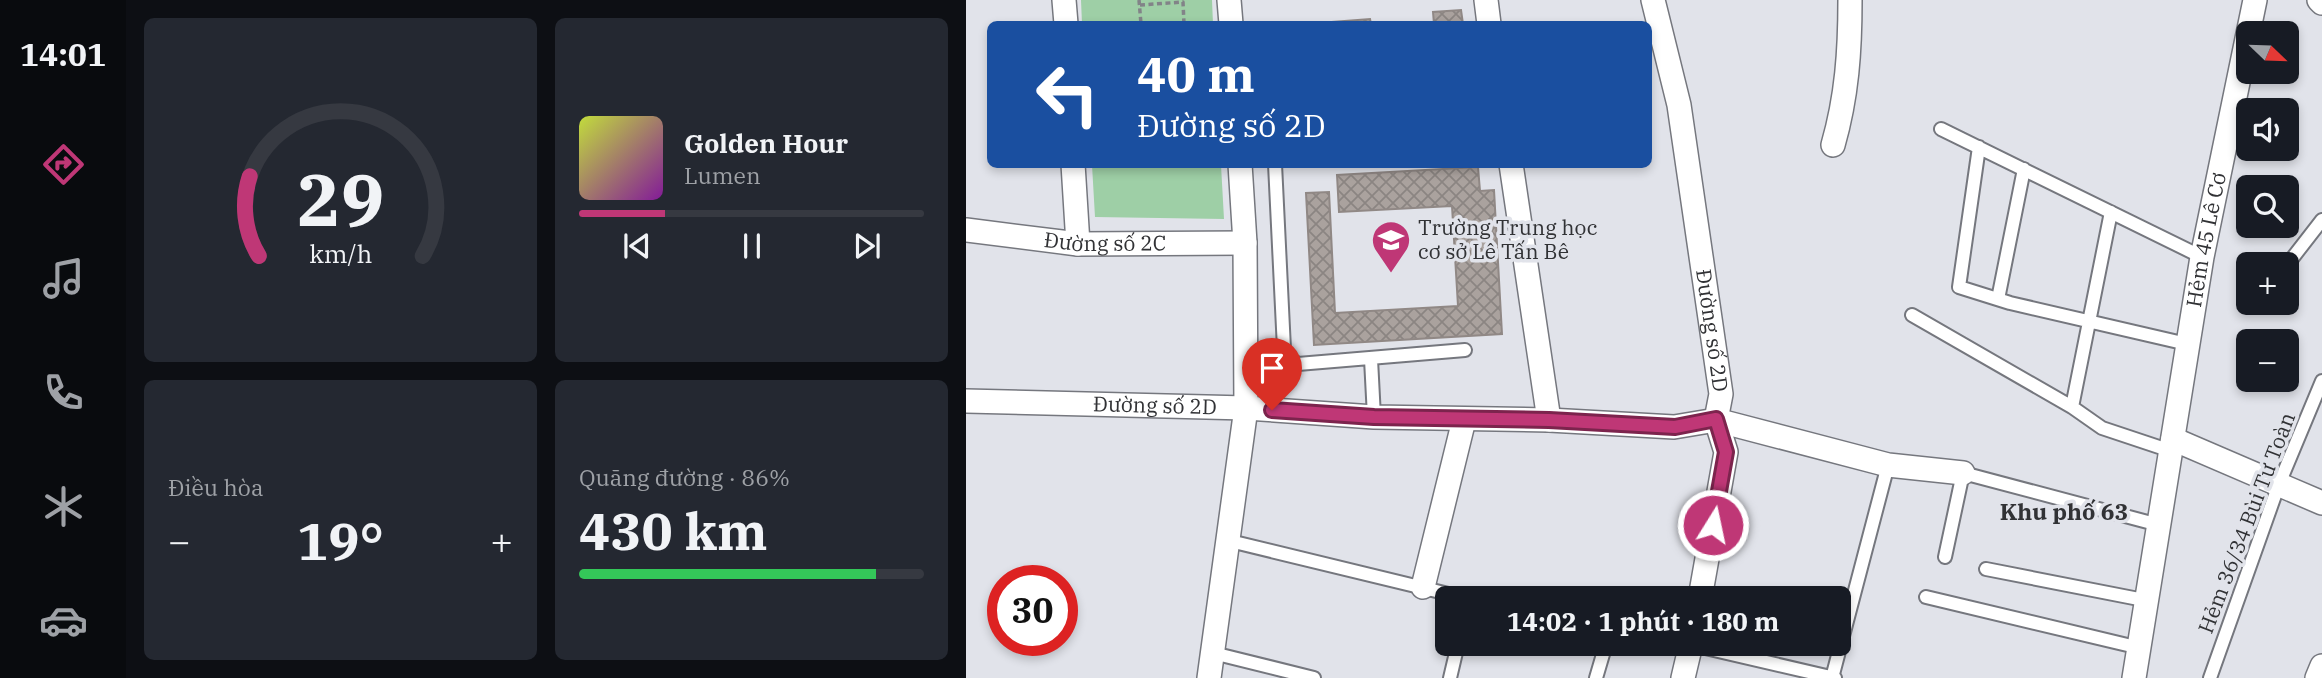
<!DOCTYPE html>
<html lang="vi">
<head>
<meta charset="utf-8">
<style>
  :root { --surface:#171b24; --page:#242831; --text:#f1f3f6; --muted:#9ea1a6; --line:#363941; --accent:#bf3776 }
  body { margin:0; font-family:"IBM Plex Serif",serif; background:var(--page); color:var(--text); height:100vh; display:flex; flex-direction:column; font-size:26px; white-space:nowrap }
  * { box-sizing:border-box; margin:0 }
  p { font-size:23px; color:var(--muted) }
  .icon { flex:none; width:38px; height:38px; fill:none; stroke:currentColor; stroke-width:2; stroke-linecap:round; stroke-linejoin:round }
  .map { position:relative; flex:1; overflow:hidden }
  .side { display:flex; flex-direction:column; gap:18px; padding:18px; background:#0d0f14; width:840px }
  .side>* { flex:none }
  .top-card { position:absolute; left:21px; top:21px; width:665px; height:147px; border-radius:10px; box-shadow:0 4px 10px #0003; background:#1a4fa0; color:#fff; overflow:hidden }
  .needle { width:46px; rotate:113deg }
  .buttons { position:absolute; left:1270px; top:21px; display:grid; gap:14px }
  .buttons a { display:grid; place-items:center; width:63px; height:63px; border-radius:10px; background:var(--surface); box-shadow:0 4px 10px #0003; font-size:35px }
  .speed { position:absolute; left:21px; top:565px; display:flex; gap:14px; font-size:35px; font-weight:700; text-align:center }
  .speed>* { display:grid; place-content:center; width:91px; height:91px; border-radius:50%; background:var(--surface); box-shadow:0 4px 10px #0003; line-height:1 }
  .speed .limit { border:10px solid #d22; background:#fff; color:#111 }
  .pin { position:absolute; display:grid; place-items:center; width:60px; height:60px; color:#fff; margin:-72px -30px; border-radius:50% 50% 50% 0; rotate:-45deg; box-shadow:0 0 7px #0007 }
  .pin .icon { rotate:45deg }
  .me { position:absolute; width:77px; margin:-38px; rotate:10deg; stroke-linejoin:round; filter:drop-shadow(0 0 5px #0008) }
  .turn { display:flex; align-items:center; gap:24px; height:147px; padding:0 35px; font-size:32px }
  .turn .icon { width:91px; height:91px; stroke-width:2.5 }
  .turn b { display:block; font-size:49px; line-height:60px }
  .big { font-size:52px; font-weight:700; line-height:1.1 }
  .side .widget { flex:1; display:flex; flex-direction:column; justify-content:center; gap:10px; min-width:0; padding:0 24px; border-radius:10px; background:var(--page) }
  .side .dial { align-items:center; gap:0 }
  .dial svg { height:182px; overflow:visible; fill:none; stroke:var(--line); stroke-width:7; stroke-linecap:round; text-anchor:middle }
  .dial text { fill:var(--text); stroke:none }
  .song { display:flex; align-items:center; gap:21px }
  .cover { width:84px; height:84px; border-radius:10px; background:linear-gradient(135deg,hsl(70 70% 55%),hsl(290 70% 35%)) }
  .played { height:7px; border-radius:4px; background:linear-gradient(90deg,var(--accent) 25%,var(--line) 25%) }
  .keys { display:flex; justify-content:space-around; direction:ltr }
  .heat { display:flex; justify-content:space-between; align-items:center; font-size:38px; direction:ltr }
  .charge { height:10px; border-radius:5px; background:linear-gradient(90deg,#34c759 86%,var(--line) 0) }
  .side .tiles { flex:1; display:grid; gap:18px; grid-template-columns:repeat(2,1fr) }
  .trip { position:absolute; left:469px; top:586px; width:416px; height:70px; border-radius:10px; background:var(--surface); box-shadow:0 4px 10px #0003; font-weight:700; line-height:70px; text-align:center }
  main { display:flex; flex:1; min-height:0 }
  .menu { display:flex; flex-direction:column; width:126px; justify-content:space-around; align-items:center; background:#090b0e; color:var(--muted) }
  .menu .icon { width:49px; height:49px }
  .menu .on { color:var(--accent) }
  .menu b { font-size:32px; color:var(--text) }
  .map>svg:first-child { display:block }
</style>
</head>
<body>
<main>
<nav class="menu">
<b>14:01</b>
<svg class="icon on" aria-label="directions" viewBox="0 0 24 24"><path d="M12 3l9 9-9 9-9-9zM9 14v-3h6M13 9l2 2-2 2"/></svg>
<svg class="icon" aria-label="music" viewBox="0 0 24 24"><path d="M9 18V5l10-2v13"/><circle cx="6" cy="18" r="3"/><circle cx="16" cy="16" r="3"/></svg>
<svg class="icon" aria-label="phone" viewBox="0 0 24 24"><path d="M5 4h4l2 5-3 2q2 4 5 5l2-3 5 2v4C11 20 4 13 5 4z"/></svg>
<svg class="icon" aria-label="climate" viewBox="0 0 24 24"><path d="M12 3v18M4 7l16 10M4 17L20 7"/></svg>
<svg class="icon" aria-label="car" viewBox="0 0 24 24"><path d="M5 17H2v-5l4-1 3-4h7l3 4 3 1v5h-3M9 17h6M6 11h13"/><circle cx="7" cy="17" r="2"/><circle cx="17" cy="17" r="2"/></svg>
</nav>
<section class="side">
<div class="tiles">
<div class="widget dial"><svg viewBox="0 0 100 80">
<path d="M14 69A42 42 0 1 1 86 69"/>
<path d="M14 69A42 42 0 0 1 10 34" stroke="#bf3776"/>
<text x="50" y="56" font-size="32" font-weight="700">29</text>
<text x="50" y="72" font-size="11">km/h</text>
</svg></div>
<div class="widget">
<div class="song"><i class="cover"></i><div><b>Golden Hour</b><p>Lumen</p></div></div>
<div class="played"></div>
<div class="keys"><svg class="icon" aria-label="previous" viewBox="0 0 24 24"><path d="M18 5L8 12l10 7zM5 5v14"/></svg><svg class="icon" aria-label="pause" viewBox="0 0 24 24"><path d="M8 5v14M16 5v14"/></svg><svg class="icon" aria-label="next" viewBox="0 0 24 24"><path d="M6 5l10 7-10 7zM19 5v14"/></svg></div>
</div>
<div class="widget"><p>Điều hòa</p>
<div class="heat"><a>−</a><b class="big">19°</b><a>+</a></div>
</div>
<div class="widget"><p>Quãng đường · 86%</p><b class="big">430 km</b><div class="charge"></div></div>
</div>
</section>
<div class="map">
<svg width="1356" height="678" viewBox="0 0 1356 678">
  <defs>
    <pattern id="building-cross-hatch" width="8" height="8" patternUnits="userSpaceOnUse" patternTransform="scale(1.75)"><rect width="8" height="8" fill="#aaa29e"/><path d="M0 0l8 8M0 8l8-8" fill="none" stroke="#8b8582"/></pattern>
  </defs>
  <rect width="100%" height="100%" fill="#e1e3ea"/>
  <path fill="#9ecfa6" d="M 115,0 L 246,0 L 247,24 L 116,24 Z
    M 126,165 L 255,165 L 258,219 L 129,217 Z"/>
  <path fill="url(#building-cross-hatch)" stroke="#908885" stroke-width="2" d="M 495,10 L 497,24 L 468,24 L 467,12 Z
    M 404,19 L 405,24 L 339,24 Z
    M 512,167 L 514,191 L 528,190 L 536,334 L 348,345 L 340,193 L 363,192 L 369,313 L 492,306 L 486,206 L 373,212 L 371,175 Z"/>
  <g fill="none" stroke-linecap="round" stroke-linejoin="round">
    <g stroke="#75777e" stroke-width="16">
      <path id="service" d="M 975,129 L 1236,257
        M 1013,147 L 993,287 L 1044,303 L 1221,344
        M 309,164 L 318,349 L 323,359 L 332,364 L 499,350
        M 1321,265 L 1356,220
        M 1032,299 L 1058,169
        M 946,315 L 1106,407 L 1136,428 L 1205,451
        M 405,359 L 408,417
        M 1106,407 L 1145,212
        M 264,541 L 499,598
        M 979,557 L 997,473 L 1193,525
        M 1020,569 L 1183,601
        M 960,597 L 1174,648
        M 722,644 L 869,678
        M 247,653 L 348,678
        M 484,678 L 492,644
        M 630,678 L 640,644
        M 866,678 L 922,465
        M 1244,678 L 1313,484 L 1356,381"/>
    </g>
    <g stroke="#75777e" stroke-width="26">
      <g id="minor">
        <path d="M 98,0 L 100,24"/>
        <path d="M 263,0 L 265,24"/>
        <path d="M 520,0 L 523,24"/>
        <path id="s1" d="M 687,0 L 713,105 L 755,394 L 750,420 L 760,452 L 734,598"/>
        <path d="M 1353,0 L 1356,3"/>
        <path d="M 867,145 C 881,96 884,51 884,0"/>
        <path d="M 107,164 L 112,244"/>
        <path d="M 545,164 L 583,420"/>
        <path id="s2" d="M 0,230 L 112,244 L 279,243"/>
        <path id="s3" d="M 0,401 L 280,408 L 408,417 L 583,420 L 708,427 L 750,420 L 922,465 L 997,473"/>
        <path d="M 1207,439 L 1356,503"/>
        <path d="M 457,587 L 498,420"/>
        <path d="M 243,678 L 280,408 L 279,243 L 274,164"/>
        <path d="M 717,678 L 725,644"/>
        <path id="s4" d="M 1168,678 L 1236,257 L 1289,0"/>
        <path d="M 1351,678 L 1356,666"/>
      </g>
    </g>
    <path stroke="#828388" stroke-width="3.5" stroke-dasharray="5 3.5" stroke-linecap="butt" d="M 173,0 L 175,24
      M 174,5 L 217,2 L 218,24"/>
    <use href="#service" stroke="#fff" stroke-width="12"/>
    <use href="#minor" stroke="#fff" stroke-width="23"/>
  </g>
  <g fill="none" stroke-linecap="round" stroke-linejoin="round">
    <g stroke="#7c244d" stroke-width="18">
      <path id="route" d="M 306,410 L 408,417 L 583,420 L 709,427 L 750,419 L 760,452 L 747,525"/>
    </g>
    <use href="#route" stroke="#bf3776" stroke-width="12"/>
  </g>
  <defs>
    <g id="school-pin" transform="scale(2.0125)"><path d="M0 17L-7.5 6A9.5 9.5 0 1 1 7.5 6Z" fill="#bf3776" stroke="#e1e3ea"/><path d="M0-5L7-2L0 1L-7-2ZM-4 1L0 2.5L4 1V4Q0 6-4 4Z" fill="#fff"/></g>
  </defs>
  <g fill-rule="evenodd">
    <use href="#school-pin" x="425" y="240"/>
  </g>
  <g text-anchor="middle" stroke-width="7" stroke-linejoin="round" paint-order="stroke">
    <g font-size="21" fill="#313235" stroke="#e1e3ea" text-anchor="start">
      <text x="452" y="235">Trường Trung học<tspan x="452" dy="24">cơ sở Lê Tấn Bê</tspan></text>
    </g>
    <g font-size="21" fill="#313235" stroke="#e1e3ea">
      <text dy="7" stroke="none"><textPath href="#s4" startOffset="444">Hẻm 45 Lê Cơ</textPath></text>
      <text dy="7" stroke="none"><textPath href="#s2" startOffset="140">Đường số 2C</textPath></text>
      <text dy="7" stroke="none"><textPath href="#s1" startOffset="336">Đường số 2D</textPath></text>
      <text dy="7" stroke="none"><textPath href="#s3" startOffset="189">Đường số 2D</textPath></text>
      <text transform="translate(1281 523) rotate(-69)" y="7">Hẻm 36/34 Bùi Tư Toàn</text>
    </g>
    <g font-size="23" font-weight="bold" fill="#313235" stroke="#e1e3ea">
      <text x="1098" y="520">Khu phố 63</text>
    </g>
  </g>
</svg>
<div class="buttons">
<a><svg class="needle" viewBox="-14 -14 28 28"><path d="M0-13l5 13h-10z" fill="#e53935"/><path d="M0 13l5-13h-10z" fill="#9ea1a6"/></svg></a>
<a><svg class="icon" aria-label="sound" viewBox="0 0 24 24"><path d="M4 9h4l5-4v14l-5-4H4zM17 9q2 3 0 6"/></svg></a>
<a><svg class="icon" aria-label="search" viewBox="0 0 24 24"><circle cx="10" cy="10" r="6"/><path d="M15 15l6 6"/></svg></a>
<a>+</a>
<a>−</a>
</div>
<div class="speed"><div class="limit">30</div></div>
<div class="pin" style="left:306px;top:410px;background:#d93025"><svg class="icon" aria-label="arrive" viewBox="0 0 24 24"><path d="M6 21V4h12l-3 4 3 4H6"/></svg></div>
<svg class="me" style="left:747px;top:525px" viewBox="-20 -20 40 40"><circle r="17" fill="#bf3776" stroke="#fff" stroke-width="3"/><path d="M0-11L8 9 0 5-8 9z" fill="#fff"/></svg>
<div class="trip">14:02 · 1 phút · 180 m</div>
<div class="top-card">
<div class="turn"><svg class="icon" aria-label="left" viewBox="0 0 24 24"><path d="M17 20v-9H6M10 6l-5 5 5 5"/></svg><div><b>40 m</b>Đường số 2D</div></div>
</div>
</div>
</main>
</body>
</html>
